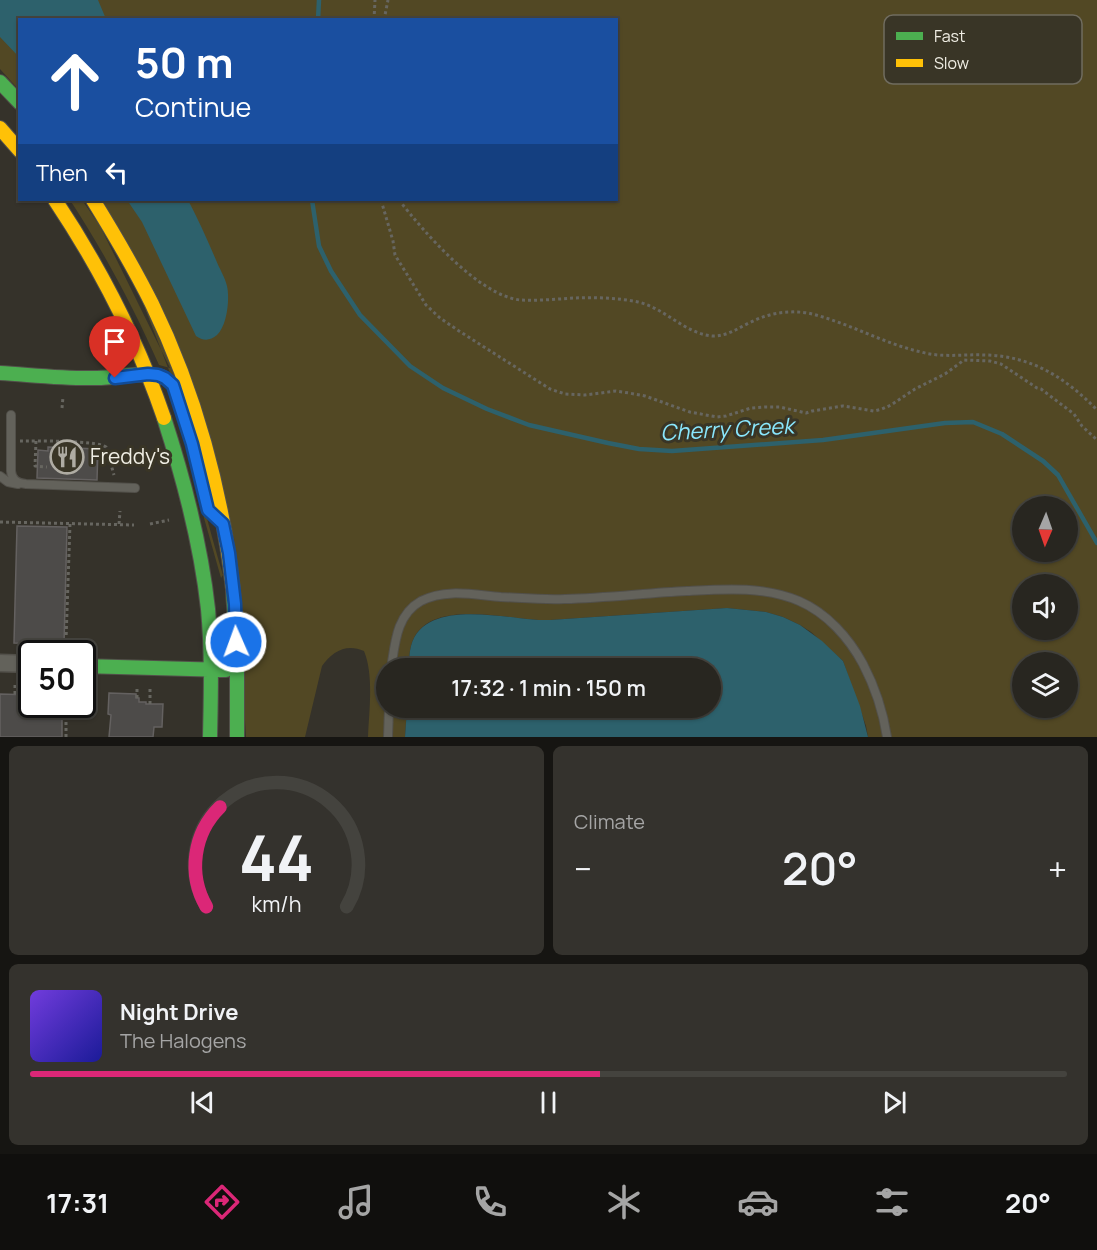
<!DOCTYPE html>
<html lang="en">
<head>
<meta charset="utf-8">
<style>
  :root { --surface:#282620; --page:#34322d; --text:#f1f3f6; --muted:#a5a5a5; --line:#44433e; --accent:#db2777 }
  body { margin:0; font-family:Manrope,sans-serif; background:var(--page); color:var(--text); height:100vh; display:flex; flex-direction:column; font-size:22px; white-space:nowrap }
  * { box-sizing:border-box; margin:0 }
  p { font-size:20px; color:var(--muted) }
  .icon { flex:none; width:33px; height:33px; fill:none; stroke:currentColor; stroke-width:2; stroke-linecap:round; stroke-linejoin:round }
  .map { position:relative; height:737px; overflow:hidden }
  .panel { display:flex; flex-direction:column; gap:9px; padding:9px; background:#161512; flex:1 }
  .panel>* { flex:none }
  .guide { position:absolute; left:18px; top:18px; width:600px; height:183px; border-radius:0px; box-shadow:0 2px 4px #0004,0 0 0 2px var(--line); background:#1a4fa0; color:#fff; overflow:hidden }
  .needle { width:39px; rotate:182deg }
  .fabs { position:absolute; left:1012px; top:496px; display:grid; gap:12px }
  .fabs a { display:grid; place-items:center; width:66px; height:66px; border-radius:50%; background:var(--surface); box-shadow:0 2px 4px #0004,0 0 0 2px var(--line); font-size:30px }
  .speed { position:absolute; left:18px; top:640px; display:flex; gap:12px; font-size:30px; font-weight:700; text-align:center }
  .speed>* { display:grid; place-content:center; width:78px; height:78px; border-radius:50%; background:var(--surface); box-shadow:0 2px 4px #0004,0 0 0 2px var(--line); line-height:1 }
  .speed .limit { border:3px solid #111; border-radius:9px; background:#fff; color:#111 }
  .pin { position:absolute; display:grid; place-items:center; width:51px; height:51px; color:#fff; margin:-62px -26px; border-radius:50% 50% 50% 0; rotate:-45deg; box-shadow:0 0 6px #0007 }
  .pin .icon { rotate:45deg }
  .me { position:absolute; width:66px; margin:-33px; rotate:358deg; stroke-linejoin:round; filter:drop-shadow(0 0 4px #0008) }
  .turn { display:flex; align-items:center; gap:21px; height:126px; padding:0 18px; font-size:27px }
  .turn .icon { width:78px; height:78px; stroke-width:2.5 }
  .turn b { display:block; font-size:42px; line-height:51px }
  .then { display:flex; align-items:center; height:57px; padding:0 18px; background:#0003; gap:12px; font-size:22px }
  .big { font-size:45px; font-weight:600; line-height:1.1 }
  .panel .tile { flex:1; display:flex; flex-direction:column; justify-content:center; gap:9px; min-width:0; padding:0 21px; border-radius:9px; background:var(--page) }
  .panel .dial { align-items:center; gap:0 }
  .dial svg { height:156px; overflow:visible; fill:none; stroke:var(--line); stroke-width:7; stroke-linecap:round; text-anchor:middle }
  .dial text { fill:var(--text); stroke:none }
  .song { display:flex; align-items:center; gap:18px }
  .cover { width:72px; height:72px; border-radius:9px; background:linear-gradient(135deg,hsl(260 70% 55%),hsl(240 70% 35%)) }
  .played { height:6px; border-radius:3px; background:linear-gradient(90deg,var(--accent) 55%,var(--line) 55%) }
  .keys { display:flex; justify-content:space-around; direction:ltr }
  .heat { display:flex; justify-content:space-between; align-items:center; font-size:33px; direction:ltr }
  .panel .tiles { flex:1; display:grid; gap:9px; grid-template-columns:1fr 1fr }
  .tile:last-child { grid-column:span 2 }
  .trip { position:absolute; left:376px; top:658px; width:345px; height:60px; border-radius:30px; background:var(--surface); box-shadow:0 2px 4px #0004,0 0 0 2px var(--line); font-weight:600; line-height:60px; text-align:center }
  .dock { display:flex; height:96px; justify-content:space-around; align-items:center; background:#100f0d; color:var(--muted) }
  .dock .icon { width:42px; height:42px }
  .dock .active { color:var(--accent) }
  .dock b { font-size:27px; color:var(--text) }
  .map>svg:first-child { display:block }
</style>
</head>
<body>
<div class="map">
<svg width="1097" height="737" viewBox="0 0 1097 737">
  <rect width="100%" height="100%" fill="#35322a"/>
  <path fill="#524824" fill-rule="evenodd" d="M 0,0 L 1097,0 L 1097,737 L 868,737 L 866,726 L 843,661 L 811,632 L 800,625 L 783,617 L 766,612 L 727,608 L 550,620 C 543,620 535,620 527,619 C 494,616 423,600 411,646 C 409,653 409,662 409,669 L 387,669 L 387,708 L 407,708 L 405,737 L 368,737 C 369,711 374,675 364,651 C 346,643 332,652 322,666 L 305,737 L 246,737 L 234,538 L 103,200 L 616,200 L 616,20 L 20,20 L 19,90 L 0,69 ZM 1023,507 L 1068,507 L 1068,552 L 1023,552 ZM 1023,585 L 1068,585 L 1068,630 L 1023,630 ZM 1023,663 L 1068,663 L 1068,708 L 1023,708 Z
    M 70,200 L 82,200 L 100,226 L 170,368 L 159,365 C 133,306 105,254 70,200 Z
    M 172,396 L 173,397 C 192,456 205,516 223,575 L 221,578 L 204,518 L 188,450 Z"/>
  <path fill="#2d616c" d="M 0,0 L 98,0 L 106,19 L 20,20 L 19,57 L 0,37 Z
    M 127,200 L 188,200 C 198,219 207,239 216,260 C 219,268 225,277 227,286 C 230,299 227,326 217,335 C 210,341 203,341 196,336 L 142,222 Z
    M 727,608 L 766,612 L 783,617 L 800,625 L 822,641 L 843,661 L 860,706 L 868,737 L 405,737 L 407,708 L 711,708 L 711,669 L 409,669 C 409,662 409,653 411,646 C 423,601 494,616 527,619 C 535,620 543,620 550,620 Z"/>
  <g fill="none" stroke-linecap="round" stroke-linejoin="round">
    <path stroke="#2d616c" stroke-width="4.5" d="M 318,20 L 319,0
      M 312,200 L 319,246 L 331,271 L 360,315 L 410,366 L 443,388 L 487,409 L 529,425 L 608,443 L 639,449 L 672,451 L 823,440 L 945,423 L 973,422 L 1002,434 L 1043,461 L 1058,475 L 1097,543"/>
  </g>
  <path fill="#4d4b49" stroke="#646160" stroke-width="1.5" d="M 48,447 L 98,449 L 97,480 L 37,478 L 38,450 L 48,451 Z
    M 17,526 L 67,527 L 64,644 L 14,643 Z
    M 109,693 L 136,694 L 136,698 L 139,698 L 139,702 L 146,702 L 146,704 L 163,704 L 162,727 L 154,727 L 153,737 L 109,737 L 111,715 L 108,714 Z
    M 0,694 L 32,695 L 32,705 L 55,705 L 55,710 L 58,710 L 58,714 L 62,714 L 62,737 L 0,737 Z"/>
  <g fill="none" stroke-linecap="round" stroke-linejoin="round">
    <g stroke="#52504a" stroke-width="10">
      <path id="lane" d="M 11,415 L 11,471 C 12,480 17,483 26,484 L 135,488
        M 0,476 L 8,482 L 18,484
        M 391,669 C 395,644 396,615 421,601 C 446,588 475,595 501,597 C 522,598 544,600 565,599 C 606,598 646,593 687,591 C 724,589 764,586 799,601 C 827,613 849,638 863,664 C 875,687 883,711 887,737
        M 388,737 L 389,708"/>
    </g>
    <g stroke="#52504a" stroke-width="19">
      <path id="street" d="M 0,663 L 32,664"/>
    </g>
    <g stroke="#52504a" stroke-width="16">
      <path id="fast" d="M 0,82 L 20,103
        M 0,373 C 32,375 65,379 97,378 C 119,378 141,371 162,377
        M 164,418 C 184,480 201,545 208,609 C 212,652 211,694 210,737
        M 233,589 L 237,654 L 237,737
        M 82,666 L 226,670"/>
    </g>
    <g stroke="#52504a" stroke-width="16">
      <path id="slow" d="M 0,128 L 20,151
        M 55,200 C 101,269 137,339 164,418
        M 93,200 C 114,234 134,268 152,304 C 195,392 222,492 233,589"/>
    </g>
    <path stroke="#676660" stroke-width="3" stroke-dasharray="3 3" stroke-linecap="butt" d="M 374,20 L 375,0
      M 384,20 L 388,0
      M 381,200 L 393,241 L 395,255 L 426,305 L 440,318 L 459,331 L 550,389 L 565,394 L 585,395 L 616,391 L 629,393 L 645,396 L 690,412 L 717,417 L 726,416 L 751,408 L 765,407 L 780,407 L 806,413 L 812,411 L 843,406 L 874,411 L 882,409 L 891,405 L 915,389 L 945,374 L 964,360 L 990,361 L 1001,364 L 1037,388 L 1041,389 L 1074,414 L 1082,426 L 1097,440
      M 399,200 C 424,232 478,295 520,300 C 538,301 557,299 575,298 C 596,297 618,298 638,302 C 665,308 685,334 713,336 C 728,336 738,328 751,322 C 769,313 788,310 808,313 C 847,322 882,343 921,352 C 942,358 963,354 985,355 C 1031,356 1065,377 1097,410
      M 62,408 L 63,397
      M 20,441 C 36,441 95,440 106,447 L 114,475
      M 36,441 L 35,466 L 47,467
      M 66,448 L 66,442
      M 0,522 L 134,525
      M 70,524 L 66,640 L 73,649
      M 119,524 L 120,511
      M 150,524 L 169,520
      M 15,694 L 15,682
      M 137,698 L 137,686
      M 150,704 L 150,686
      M 66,737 L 66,705"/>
    <use href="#lane" stroke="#63625b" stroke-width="8"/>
    <use href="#street" stroke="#63625b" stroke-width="16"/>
    <use href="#fast" stroke="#4caf50" stroke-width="14"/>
    <use href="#slow" stroke="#ffc107" stroke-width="14"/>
  </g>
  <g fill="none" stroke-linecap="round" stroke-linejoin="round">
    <g stroke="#114b97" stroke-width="15">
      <path id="route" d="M 115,378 L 148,374 L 158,375 L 165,378 L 173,385 L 192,444 L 208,510 L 223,524 L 229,553 L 235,604 L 236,642"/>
    </g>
    <use href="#route" stroke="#1a73e8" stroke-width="10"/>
  </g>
  <defs>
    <g id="restaurant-ring" transform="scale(1.725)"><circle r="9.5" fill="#393526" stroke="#afaca3" stroke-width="1.5"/><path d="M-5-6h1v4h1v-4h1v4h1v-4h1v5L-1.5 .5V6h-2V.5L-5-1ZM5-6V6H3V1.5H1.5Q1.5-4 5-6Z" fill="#afaca3"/></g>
  </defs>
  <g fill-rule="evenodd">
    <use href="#restaurant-ring" x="67" y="457"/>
  </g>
  <g text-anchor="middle" stroke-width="6" stroke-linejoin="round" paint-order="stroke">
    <g font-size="21" fill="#f0eee4" stroke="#393526" text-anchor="start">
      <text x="90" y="464">Freddy's</text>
    </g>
    <g font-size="22" font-style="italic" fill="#8ae7fd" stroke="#393526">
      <text transform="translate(727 429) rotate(-3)" y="8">Cherry Creek</text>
    </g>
  </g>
  <rect x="884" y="15" width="198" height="69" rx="9" fill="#393526" stroke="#706c5f" stroke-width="1.5"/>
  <rect x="896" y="32" width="27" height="8" fill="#4caf50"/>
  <rect x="896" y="59" width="27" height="8" fill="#ffc107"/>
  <g font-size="16" fill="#f0eee4">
    <text x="934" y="42">Fast</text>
    <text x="934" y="69">Slow</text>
  </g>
</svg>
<div class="fabs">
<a><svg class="needle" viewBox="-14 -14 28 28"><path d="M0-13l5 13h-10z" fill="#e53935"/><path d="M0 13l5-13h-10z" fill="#a5a5a5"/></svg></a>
<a><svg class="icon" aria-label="sound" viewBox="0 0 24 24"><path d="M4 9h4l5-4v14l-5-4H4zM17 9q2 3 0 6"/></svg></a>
<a><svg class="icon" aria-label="layers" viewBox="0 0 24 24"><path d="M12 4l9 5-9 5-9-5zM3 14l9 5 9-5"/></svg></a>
</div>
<div class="speed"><div class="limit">50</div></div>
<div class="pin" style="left:115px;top:378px;background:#d93025"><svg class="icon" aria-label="arrive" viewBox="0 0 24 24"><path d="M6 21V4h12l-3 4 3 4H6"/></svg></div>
<svg class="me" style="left:236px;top:642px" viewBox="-20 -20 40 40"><circle r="17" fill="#1a73e8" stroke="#fff" stroke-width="3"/><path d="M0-11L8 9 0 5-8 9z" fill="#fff"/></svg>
<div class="trip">17:32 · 1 min · 150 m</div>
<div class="guide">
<div class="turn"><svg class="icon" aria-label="ahead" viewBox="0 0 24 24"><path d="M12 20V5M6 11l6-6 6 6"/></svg><div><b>50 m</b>Continue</div></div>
<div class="then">Then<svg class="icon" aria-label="left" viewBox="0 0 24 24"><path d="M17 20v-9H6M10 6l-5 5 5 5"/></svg></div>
</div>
</div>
<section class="panel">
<div class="tiles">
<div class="tile dial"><svg viewBox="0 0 100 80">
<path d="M14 69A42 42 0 1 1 86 69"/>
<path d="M14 69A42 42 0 0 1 21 18" stroke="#db2777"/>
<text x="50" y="56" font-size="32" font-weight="700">44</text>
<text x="50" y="72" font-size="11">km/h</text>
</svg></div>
<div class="tile"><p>Climate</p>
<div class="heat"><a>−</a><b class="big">20°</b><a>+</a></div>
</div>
<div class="tile">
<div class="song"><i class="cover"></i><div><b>Night Drive</b><p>The Halogens</p></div></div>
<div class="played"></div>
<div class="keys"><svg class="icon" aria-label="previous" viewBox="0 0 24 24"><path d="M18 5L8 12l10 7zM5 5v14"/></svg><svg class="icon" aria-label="pause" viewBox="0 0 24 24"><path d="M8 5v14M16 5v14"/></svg><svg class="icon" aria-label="next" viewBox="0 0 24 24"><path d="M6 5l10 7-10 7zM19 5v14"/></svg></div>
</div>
</div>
</section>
<nav class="dock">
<b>17:31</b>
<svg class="icon active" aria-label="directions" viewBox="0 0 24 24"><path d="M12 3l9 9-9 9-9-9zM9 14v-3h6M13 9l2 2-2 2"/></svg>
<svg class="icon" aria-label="music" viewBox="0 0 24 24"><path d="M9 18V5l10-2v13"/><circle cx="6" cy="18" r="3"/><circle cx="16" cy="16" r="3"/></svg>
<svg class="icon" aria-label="phone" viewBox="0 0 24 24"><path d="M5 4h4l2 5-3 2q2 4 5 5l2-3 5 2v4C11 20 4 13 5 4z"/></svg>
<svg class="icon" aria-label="climate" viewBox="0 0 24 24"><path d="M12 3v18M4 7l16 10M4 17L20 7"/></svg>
<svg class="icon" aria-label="car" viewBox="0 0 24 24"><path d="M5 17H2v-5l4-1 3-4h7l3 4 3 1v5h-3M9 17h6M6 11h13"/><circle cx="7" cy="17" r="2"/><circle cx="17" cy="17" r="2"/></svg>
<svg class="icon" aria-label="filters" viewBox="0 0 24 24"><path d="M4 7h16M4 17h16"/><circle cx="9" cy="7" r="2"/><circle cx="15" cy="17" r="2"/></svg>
<b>20°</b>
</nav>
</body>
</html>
